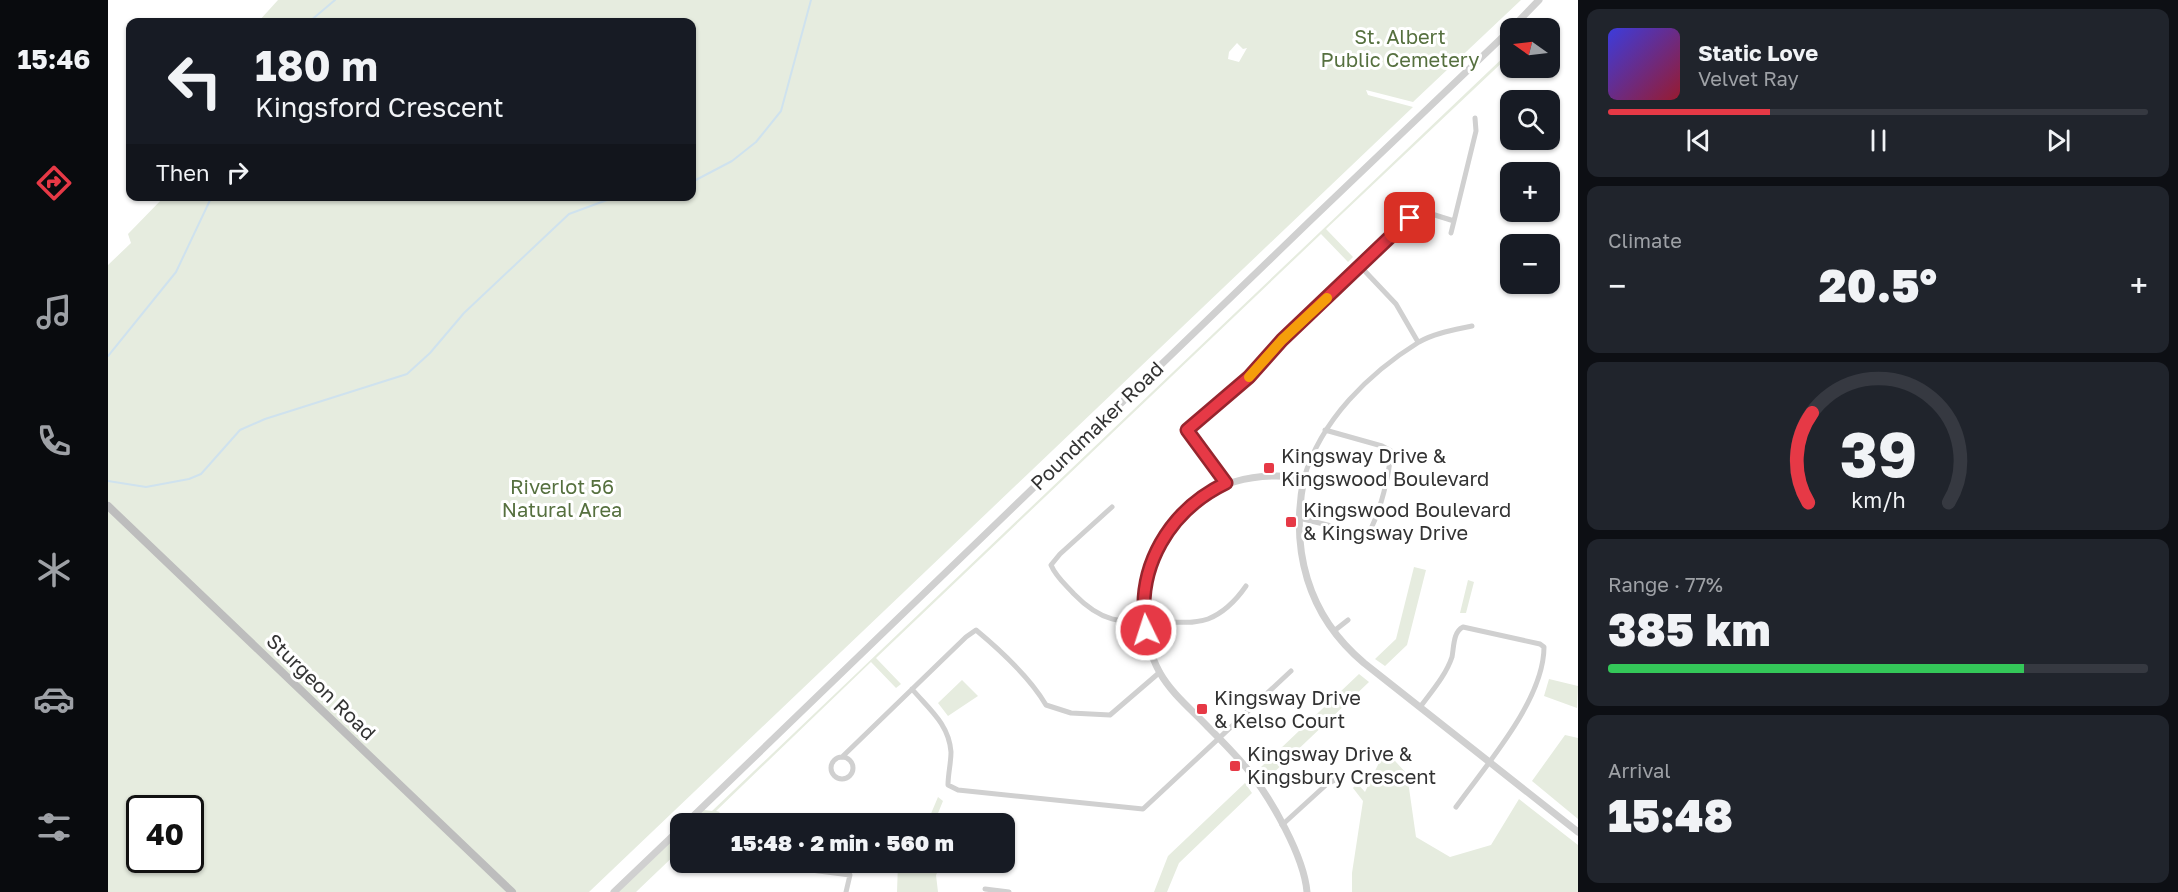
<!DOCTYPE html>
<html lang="en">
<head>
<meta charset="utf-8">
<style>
  :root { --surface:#171b24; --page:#20242c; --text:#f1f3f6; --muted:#9ea1a6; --line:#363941; --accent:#e63946 }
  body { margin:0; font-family:"Golos Text",sans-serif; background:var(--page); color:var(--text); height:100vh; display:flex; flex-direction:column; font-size:22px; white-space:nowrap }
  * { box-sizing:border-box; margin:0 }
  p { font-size:20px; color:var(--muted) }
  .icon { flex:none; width:33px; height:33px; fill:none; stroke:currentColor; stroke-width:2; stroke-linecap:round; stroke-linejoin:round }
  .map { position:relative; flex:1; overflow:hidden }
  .details { display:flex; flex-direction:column; gap:9px; padding:9px; background:#0d0f14; width:600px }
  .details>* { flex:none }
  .banner { position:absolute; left:18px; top:18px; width:570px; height:183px; border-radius:12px; box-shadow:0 2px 4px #0004; background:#171b24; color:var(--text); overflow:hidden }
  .needle { width:39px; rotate:284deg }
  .fabs { position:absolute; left:1392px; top:18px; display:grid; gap:12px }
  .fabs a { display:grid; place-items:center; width:60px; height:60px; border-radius:12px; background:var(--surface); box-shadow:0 2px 4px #0004; font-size:30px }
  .speed { position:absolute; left:18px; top:795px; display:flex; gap:12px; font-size:30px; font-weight:700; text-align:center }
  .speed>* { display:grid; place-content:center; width:78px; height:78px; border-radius:50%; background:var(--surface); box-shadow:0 2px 4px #0004; line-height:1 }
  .speed .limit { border:3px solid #111; border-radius:9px; background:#fff; color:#111 }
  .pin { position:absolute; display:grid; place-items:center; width:51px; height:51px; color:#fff; margin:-26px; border-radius:12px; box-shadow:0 3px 9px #0006 }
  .me { position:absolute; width:66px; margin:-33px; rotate:356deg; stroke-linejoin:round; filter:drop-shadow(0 0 4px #0008) }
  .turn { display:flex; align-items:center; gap:21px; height:126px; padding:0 30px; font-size:27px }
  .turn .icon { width:78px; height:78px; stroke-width:2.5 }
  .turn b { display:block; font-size:42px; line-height:51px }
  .then { display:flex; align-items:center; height:57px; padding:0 30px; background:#0003; gap:12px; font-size:22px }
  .big { font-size:45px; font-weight:800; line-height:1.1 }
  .details .card { flex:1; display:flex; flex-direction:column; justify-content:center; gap:9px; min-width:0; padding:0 21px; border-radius:12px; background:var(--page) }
  .details .dial { align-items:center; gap:0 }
  .dial svg { height:156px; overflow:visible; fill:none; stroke:var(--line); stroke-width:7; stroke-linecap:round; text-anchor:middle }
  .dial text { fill:var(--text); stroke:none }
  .song { display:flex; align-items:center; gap:18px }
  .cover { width:72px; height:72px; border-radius:9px; background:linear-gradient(135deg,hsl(240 70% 55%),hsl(350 70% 35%)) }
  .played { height:6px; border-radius:3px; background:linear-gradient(90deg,var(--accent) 30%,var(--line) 30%) }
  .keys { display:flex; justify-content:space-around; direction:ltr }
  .heat { display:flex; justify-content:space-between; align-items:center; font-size:33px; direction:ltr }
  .charge { height:9px; border-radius:4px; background:linear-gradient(90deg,#34c759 77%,var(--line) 0) }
  .trip { position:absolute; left:562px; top:813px; width:345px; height:60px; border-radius:12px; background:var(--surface); box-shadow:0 2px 4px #0004; font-weight:800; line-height:60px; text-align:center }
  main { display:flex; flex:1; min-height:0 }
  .tabs { display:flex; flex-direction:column; width:108px; justify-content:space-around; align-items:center; background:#090b0e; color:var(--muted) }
  .tabs .icon { width:42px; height:42px }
  .tabs .current { color:var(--accent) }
  .tabs b { font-size:27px; color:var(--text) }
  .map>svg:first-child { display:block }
</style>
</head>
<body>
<main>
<nav class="tabs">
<b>15:46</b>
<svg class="icon current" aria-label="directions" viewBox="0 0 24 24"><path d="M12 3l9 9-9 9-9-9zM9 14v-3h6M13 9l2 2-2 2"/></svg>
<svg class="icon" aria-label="music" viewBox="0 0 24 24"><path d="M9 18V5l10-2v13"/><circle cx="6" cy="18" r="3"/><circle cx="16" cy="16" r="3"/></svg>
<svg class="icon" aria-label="phone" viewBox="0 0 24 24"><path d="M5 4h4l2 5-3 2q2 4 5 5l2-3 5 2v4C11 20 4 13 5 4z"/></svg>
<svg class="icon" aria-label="climate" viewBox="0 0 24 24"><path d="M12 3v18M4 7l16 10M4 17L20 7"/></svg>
<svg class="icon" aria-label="car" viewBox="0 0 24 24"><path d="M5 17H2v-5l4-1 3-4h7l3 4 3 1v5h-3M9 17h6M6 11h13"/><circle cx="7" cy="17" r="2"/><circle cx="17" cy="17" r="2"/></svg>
<svg class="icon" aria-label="filters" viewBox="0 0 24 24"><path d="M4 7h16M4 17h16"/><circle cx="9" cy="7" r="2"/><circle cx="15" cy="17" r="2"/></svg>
</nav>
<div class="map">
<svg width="1470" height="892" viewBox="0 0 1470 892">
  <rect width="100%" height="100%" fill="#fff"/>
  <path fill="#e6ecdf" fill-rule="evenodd" d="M 170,0 L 1413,0 L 1305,102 L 1258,90 L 1260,95 L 1305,107 L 481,892 L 0,892 L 0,265 L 23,243 L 20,234 L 56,197 L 584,196 L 584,22 L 150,22 ZM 1129,43 L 1135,49 L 1139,48 L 1131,62 L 1120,59 L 1121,52 ZM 32,808 L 82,808 L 82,860 L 32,860 Z
    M 1402,51 L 1402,55 L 1218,229 L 1245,257 L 1240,262 L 1213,234 L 768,658 L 793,684 L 788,688 L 763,662 L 608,811 L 612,812 L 600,823 L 582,824 L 596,810 L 604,811 Z
    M 1306,567 L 1318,570 L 1299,645 L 1277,666 L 1267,659 L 1288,639 Z
    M 1360,580 L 1366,582 L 1358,613 L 1352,613 Z
    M 1251,674 L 1261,682 L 1160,778 L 1153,767 Z
    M 1441,679 L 1470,686 L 1469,708 L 1436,696 Z
    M 854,680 L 870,696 L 840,716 L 830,703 Z
    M 1457,735 L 1470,738 L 1470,819 L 1424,781 Z
    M 1277,750 L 1299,774 L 1308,837 L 1342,857 L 1383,845 L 1411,799 L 1470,845 L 1470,892 L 1244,892 L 1244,873 L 1255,801 L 1245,788 L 1249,783 L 1257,792 Z
    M 1137,783 L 1144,793 L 1071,863 L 1059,892 L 1046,892 L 1060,856 Z
    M 830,797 L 835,801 L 826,823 L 819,823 Z
    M 573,832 L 573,849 L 528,892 L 510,892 Z
    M 790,863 L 834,863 L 828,875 L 830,892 L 789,892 Z"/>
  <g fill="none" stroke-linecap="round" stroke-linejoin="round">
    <path stroke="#cfe2ee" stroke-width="2" d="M 201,22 L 227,0
      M 584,182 L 624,161 L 648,142 L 673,111 L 703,0
      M 0,356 L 68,272 L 104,196
      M 0,481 L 38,487 L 81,479 L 93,474 L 132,430 L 157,419 L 299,374 L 322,353 L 356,313 L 461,214 L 499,200 L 517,196"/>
    <path stroke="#d0d0d0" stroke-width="5" d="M 1346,221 L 1368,131 L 1367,118
      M 1252,266 L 1288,304 L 1310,342
      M 1196,478 C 1213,420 1261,373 1311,342 C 1327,333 1346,330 1364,326
      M 1118,483 L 1079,430 L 1141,377 L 1174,340 L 1311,210 L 1346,221 L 1343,233
      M 1004,507 L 952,554 L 943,565 C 948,577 957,584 966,594 C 997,626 1017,622 1058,622 C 1072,622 1087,624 1100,619 C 1115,613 1129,599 1138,586
      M 1191,518 L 1248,532 L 1262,531 C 1273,508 1281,477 1283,451 L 1274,446 L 1217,430
      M 1226,631 L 1240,620
      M 804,689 C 821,709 841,724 843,752 C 843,763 840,774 840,785 L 850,790 L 1035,809 L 1183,671
      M 1313,706 C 1324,691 1338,675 1344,657 C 1346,647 1345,632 1355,627 L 1432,644 L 1436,647 C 1436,700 1378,765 1348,807
      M 734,757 L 858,637 L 868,630 C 892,650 923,679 938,705 L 963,713 L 1002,715 L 1052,672
      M723 768a11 11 0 1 1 22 0a11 11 0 1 1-22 0Z
      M 1174,825 L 1219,784 L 1235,776
      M 641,862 L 742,875 L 738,892
      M 877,889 L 901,892"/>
    <path stroke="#d0d0d0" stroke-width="7" d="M 1404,28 L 1431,0
      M 577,824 L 1204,219 L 1402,30
      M 506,892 L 573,828
      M 1199,892 C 1196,856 1163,799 1141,771 C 1128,755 1114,741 1100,727 C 1084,710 1064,694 1052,673 C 1025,624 1033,562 1069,520 C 1101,481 1148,471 1196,478 C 1182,549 1199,615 1256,663 L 1470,832"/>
    <path stroke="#bdbdbd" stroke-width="8" d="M 0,506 L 404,892"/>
  </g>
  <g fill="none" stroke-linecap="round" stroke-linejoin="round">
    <g stroke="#96252e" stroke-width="15">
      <path id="route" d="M 1038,630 C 1027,567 1062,510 1118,483 L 1079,430 L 1141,377 L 1174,340 L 1302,218"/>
    </g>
    <use href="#route" stroke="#e63946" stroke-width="10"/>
    <path stroke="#f59e0b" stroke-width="10" d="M 1141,377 L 1174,340 L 1219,298"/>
  </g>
  <g fill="#e63946" stroke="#fff" stroke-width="2">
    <rect x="1155" y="462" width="12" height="12" rx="3"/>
    <rect x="1177" y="516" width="12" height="12" rx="3"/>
    <rect x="1088" y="703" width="12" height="12" rx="3"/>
    <rect x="1121" y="760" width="12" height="12" rx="3"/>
  </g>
  <g text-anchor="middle" stroke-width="6" stroke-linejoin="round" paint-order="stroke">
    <g font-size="20" fill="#56703f" stroke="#fff">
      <text x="1292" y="44">St. Albert<tspan x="1292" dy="23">Public Cemetery</tspan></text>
      <text x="454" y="494">Riverlot 56<tspan x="454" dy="23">Natural Area</tspan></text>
    </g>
    <g font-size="20" fill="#333" stroke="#fff">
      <text transform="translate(989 426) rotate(-44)" y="7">Poundmaker Road</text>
      <text transform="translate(213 687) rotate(44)" y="7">Sturgeon Road</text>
    </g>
    <g font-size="20" fill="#333" stroke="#fff" text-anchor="start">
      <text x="1173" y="463">Kingsway Drive &amp;<tspan x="1173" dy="23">Kingswood Boulevard</tspan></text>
      <text x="1195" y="517">Kingswood Boulevard<tspan x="1195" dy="23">&amp; Kingsway Drive</tspan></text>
      <text x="1106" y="705">Kingsway Drive<tspan x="1106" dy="23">&amp; Kelso Court</tspan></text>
      <text x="1139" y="761">Kingsway Drive &amp;<tspan x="1139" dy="23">Kingsbury Crescent</tspan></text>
    </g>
  </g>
</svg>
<div class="fabs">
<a><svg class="needle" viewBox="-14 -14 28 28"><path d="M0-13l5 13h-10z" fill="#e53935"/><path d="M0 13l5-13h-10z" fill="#9ea1a6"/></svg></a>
<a><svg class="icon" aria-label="search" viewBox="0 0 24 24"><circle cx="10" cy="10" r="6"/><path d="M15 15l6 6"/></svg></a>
<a>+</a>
<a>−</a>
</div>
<div class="speed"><div class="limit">40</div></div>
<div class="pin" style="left:1302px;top:218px;background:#d93025"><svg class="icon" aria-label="arrive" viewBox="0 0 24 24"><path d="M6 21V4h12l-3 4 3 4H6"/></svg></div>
<svg class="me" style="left:1038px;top:630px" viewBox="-20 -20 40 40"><circle r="17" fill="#e63946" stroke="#fff" stroke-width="3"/><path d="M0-11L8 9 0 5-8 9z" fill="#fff"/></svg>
<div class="trip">15:48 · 2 min · 560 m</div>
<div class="banner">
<div class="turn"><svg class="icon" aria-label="left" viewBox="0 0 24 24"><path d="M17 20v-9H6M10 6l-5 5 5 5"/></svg><div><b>180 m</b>Kingsford Crescent</div></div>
<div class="then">Then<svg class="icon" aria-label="right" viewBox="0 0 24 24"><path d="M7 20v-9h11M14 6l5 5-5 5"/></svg></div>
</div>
</div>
<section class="details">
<div class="card">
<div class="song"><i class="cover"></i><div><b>Static Love</b><p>Velvet Ray</p></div></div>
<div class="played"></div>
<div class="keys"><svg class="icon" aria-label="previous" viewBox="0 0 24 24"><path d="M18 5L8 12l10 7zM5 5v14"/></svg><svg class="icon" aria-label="pause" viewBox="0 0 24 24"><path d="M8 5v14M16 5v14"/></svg><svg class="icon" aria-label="next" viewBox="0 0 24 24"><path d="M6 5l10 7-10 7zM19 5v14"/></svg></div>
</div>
<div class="card"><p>Climate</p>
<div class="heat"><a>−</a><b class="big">20.5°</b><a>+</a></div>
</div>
<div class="card dial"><svg viewBox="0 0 100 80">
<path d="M14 69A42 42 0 1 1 86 69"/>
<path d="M14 69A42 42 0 0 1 16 23" stroke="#e63946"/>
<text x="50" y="56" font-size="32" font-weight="700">39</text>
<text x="50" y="72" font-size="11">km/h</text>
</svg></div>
<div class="card"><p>Range · 77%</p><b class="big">385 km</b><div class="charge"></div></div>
<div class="card"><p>Arrival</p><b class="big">15:48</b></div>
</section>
</main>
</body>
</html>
